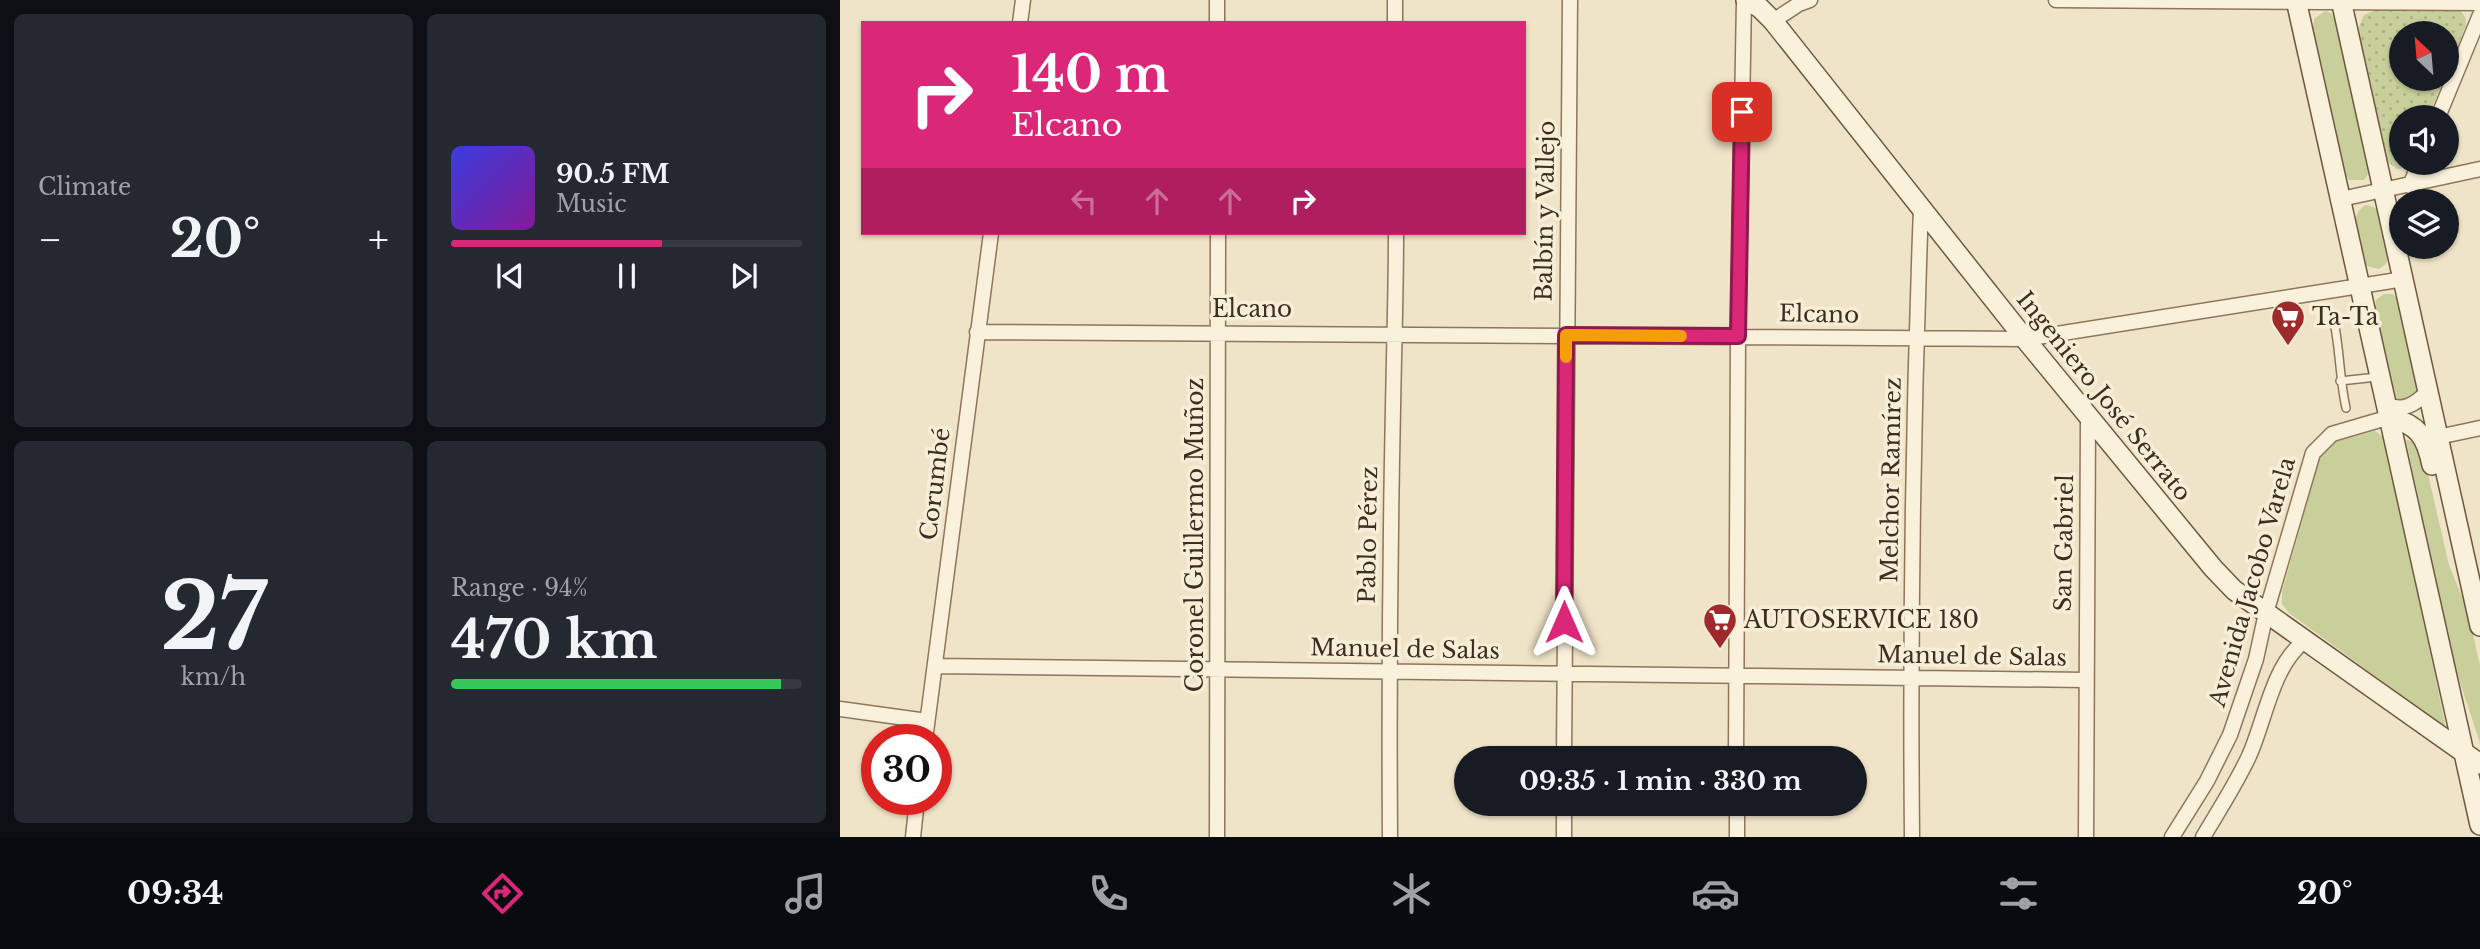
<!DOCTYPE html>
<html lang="en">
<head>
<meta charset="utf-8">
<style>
  :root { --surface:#171b24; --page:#242831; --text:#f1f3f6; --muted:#9ea1a6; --line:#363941; --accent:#db2777 }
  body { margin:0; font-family:"Libre Baskerville",serif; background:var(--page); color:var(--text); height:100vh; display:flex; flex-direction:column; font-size:26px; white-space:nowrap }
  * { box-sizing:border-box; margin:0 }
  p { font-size:23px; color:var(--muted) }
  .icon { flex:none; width:38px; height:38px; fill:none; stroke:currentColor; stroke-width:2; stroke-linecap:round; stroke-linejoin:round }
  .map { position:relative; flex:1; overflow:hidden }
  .details { display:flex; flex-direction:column; gap:14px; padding:14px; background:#0d0f14; width:840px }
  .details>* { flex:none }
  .banner { position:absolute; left:21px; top:21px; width:665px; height:214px; border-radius:0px; box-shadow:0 2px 5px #0004; background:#db2777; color:#fff; overflow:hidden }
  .needle { width:46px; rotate:334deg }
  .tools { position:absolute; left:1549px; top:21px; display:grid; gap:14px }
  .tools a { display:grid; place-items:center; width:70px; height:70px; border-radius:50%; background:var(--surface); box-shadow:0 2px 5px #0004; font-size:35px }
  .speed { position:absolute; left:21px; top:724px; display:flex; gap:14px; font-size:35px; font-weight:700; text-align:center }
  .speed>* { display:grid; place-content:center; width:91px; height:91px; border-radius:50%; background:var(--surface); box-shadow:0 2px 5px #0004; line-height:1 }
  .speed .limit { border:10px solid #d22; background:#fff; color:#111 }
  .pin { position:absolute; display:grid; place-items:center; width:60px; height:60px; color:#fff; margin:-30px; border-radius:14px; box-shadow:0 4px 10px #0006 }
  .me { position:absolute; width:77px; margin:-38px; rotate:0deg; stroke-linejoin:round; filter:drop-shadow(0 0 5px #0008) }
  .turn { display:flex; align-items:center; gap:24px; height:147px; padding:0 35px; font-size:32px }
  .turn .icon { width:91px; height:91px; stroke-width:2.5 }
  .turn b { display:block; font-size:49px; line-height:60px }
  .lanes { display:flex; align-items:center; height:66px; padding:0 35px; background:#0003; justify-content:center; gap:35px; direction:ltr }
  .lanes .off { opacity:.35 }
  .big { font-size:52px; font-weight:700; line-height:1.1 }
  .details .tile { flex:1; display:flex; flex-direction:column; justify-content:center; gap:10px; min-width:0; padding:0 24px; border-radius:10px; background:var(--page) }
  .details .dial { align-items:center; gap:0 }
  .dial b { font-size:91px; line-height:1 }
  .song { display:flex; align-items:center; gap:21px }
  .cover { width:84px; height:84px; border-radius:10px; background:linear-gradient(135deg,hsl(240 70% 55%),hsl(290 70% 35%)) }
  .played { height:7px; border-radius:4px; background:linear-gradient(90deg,var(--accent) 60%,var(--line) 60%) }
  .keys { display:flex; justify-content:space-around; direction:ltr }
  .heat { display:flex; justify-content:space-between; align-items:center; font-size:38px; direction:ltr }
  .charge { height:10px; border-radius:5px; background:linear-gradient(90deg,#34c759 94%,var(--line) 0) }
  .details .tiles { flex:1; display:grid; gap:14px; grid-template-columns:repeat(2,1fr) }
  .trip { position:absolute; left:614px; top:746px; width:413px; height:70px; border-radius:35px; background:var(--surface); box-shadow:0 2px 5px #0004; font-weight:700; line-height:70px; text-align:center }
  .dock { display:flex; height:112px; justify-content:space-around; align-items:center; background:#090b0e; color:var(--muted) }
  .dock .icon { width:49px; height:49px }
  .dock .on { color:var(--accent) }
  .dock b { font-size:32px; color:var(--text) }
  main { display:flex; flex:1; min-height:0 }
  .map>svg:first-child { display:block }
</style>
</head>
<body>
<main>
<section class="details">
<div class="tiles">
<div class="tile"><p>Climate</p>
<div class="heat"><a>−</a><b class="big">20°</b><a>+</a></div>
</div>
<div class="tile">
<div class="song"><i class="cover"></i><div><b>90.5 FM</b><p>Music</p></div></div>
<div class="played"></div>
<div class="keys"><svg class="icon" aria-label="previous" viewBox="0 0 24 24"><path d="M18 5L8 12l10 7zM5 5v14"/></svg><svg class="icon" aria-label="pause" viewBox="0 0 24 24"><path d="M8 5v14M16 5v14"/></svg><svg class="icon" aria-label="next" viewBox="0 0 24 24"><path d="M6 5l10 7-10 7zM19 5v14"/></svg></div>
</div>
<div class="tile dial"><b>27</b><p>km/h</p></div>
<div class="tile"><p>Range · 94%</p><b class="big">470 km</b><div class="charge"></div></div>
</div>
</section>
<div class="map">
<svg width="1640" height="837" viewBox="0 0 1640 837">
  <defs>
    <pattern id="park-dots" width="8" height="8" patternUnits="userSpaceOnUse" patternTransform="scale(1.75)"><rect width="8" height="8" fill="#c9cf9b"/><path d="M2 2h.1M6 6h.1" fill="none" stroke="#aeb285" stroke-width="1.8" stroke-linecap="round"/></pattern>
  </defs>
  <rect width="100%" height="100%" fill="#f0e4c8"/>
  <path fill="#c9cf9b" d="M 1485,11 L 1491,13 L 1495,18 L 1529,162 L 1528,174 L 1524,180 L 1509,180 L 1504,173 L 1497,149 L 1473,28 L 1474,19 Z
    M 1526,205 L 1534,207 L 1539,212 L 1549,257 L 1546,264 L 1539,269 L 1527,266 L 1524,261 C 1520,244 1506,215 1526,205 Z
    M 1544,294 L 1553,294 L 1560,302 L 1577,388 L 1576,394 L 1565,400 L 1559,400 L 1550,389 L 1535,310 L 1536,300 Z
    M 1535,431 L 1545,438 L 1606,728 L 1449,613 L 1442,604 L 1442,592 L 1480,457 L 1495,442 Z
    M 1566,440 L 1573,441 L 1584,457 L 1609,565 L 1627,609 L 1640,665 L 1640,743 L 1613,661 Z"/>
  <path fill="url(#park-dots)" d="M 1538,9 L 1618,10 C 1625,14 1626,17 1626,25 L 1607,73 L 1606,33 L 1561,33 L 1561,79 L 1604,79 L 1588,117 L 1561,117 L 1561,163 L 1570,163 L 1563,168 L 1557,169 L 1548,162 L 1518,29 L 1524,15 Z"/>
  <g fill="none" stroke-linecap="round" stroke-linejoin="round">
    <g stroke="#8d765c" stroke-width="10">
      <path id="lane" d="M 1495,327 C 1500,354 1500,381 1506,408
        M 1500,381 L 1537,377"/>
    </g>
    <g stroke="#8d765c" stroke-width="17">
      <path id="street" d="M 377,0 L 377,23
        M 555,0 L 555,23
        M 1216,0 L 1640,3
        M 933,21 L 959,4 L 970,0
        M 180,23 L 183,0
        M 1598,117 L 1640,15
        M 1570,186 L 1579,163
        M 1501,199 L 1640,169
        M 137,332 L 1185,339 L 1564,279
        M 1547,404 C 1563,413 1577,403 1588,391
        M 1598,437 L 1640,428
        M 95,666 L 1245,680
        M 0,709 L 87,721
        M 85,740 L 151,233
        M 724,758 L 730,0
        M 896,758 L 898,336 L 904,0
        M 724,803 L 724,837
        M 897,803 L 897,837
        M 73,837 L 77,800
        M 377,837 L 378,233
        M 550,837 C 549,694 550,551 553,408 C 554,349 556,291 556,233
        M 1072,837 C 1070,627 1073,417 1081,208
        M 1246,837 L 1248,418
        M 1332,837 L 1367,781 L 1390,735 L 1416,659 L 1426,613 L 1473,453 L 1492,434 L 1550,417
        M 1363,837 C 1379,810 1396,784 1409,756 C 1425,721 1433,663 1465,641"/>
    </g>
    <g stroke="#6f573f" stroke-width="22">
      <path id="secondary" d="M 906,0 L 920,8 L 933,21 L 1185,339 L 1373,568 L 1394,590 L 1640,764
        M 1456,0 L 1640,825
        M 1501,0 L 1640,626
        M 1550,417 C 1578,425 1586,436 1592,465"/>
    </g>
    <use href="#lane" stroke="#faf1dc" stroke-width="7"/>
    <use href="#street" stroke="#faf1dc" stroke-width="14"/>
    <use href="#secondary" stroke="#faf1dc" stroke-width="19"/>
  </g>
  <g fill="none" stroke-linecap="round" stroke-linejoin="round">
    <g stroke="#8e194d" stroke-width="18">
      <path id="route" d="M 724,622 L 726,335 L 898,336 L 902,112"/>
    </g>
    <use href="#route" stroke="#db2777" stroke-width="12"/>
    <path stroke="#f59e0b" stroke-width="12" d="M 726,357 L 726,335 L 841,336"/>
  </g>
  <defs>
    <g id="supermarket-pin" transform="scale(1.75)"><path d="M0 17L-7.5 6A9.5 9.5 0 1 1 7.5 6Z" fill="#9e2a2b" stroke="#f7eed8"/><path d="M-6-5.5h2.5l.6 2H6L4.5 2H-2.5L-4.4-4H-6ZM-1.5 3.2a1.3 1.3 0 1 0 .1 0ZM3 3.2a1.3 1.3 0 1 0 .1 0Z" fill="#fff"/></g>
  </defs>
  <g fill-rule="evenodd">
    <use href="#supermarket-pin" x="1448" y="317"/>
    <use href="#supermarket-pin" x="880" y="620"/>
  </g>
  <g text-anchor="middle" stroke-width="7" stroke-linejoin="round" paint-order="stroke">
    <g font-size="23" fill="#3d2e20" stroke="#f7eed8">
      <text transform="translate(705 211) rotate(-89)" y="8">Balbín y Vallejo</text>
      <text x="412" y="317">Elcano</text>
      <text transform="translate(979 314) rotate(1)" y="8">Elcano</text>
      <text transform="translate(1264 396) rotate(51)" y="8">Ingeniero José Serrato</text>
      <text transform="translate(1051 480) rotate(-89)" y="8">Melchor Ramírez</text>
      <text transform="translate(95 484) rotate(-83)" y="8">Corumbé</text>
      <text transform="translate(355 535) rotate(-90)" y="8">Coronel Guillermo Muñoz</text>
      <text transform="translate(528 535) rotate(-89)" y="8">Pablo Pérez</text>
      <text transform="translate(1224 543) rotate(-89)" y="8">San Gabriel</text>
      <text transform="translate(1412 582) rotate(-74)" y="8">Avenida Jacobo Varela</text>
      <text transform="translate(565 649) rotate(1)" y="8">Manuel de Salas</text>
      <text transform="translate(1132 656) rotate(1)" y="8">Manuel de Salas</text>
    </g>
    <g font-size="23" fill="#3d2e20" stroke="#f7eed8" text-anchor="start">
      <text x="1472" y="325">Ta-Ta</text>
      <text x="904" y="628">AUTOSERVICE 180</text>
    </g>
  </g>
</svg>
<div class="tools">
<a><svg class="needle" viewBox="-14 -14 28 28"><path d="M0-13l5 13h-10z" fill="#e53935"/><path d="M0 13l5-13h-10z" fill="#9ea1a6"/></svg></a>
<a><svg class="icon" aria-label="sound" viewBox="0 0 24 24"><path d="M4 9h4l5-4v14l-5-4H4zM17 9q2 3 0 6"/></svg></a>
<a><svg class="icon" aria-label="layers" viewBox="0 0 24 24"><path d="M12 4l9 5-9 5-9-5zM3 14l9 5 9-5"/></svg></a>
</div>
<div class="speed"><div class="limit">30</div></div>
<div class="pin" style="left:902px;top:112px;background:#d93025"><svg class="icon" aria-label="arrive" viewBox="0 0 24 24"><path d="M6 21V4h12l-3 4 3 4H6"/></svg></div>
<svg class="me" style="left:724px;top:622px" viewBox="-20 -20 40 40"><path d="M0-17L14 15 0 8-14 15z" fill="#db2777" stroke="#fff" stroke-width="4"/></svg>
<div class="trip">09:35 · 1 min · 330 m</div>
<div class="banner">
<div class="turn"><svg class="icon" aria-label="right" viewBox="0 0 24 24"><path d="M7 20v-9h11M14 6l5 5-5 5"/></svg><div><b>140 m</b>Elcano</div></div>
<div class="lanes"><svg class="icon off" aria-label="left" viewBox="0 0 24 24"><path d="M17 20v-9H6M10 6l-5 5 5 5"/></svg><svg class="icon off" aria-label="ahead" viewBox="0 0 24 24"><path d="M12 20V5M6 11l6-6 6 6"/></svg><svg class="icon off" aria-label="ahead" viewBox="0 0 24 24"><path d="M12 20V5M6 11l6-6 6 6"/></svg><svg class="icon" aria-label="right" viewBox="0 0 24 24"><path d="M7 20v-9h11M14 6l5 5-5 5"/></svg></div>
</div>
</div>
</main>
<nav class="dock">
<b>09:34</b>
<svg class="icon on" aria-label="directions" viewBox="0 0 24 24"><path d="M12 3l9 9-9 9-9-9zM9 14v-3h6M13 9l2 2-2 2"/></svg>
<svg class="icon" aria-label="music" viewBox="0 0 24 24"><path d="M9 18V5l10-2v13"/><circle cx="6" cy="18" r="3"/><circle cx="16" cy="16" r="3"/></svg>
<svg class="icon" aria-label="phone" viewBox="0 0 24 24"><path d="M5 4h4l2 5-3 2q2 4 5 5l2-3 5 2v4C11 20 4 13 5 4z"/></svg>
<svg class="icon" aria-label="climate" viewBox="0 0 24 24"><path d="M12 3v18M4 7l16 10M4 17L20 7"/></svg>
<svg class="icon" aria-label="car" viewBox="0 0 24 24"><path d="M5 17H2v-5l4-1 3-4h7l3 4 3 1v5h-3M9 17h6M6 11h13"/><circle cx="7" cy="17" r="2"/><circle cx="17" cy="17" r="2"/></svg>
<svg class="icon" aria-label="filters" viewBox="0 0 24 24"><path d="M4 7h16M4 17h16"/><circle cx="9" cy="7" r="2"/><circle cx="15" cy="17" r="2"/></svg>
<b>20°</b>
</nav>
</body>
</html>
